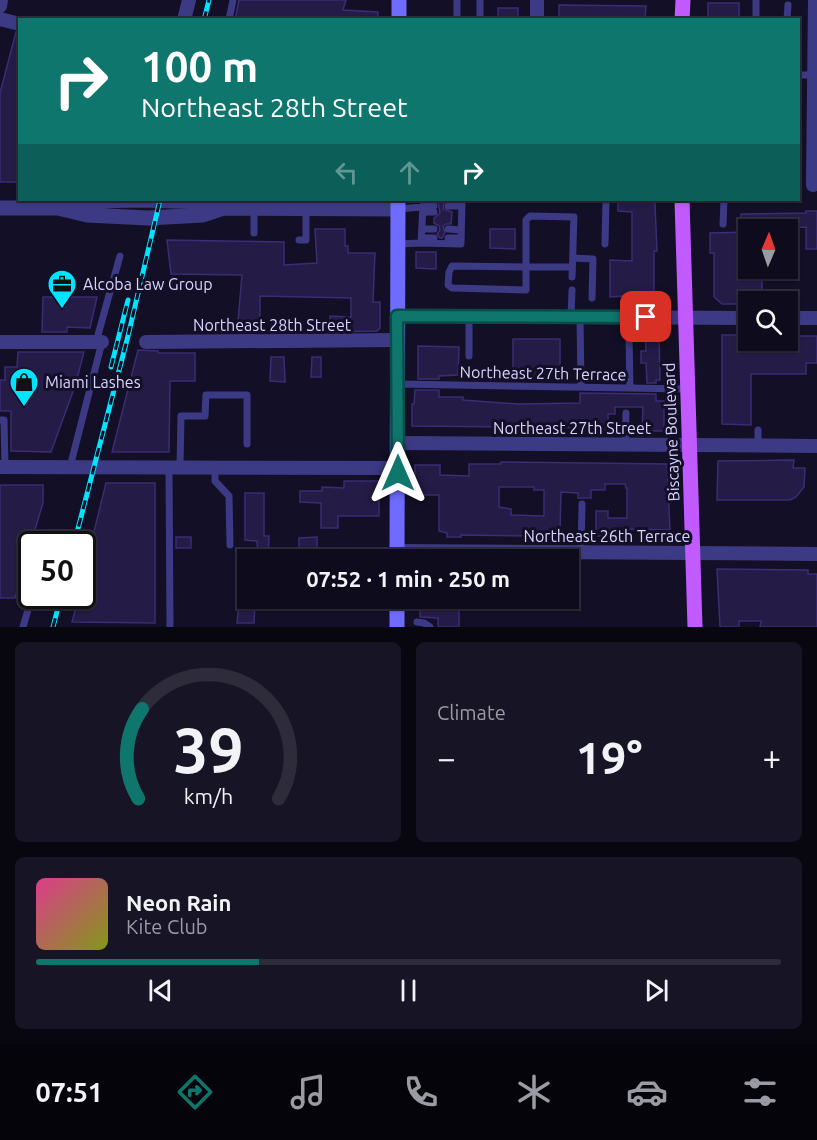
<!DOCTYPE html>
<html lang="en">
<head>
<meta charset="utf-8">
<style>
  :root { --surface:#0e0b1c; --page:#171425; --text:#f1f3f6; --muted:#9b9ba3; --line:#2e2b3b; --accent:#0f766e }
  body { margin:0; font-family:Ubuntu,sans-serif; background:var(--page); color:var(--text); height:100vh; display:flex; flex-direction:column; font-size:22px; white-space:nowrap }
  * { box-sizing:border-box; margin:0 }
  p { font-size:20px; color:var(--muted) }
  .icon { flex:none; width:33px; height:33px; fill:none; stroke:currentColor; stroke-width:2; stroke-linecap:round; stroke-linejoin:round }
  .map { position:relative; height:627px; overflow:hidden }
  .panel { display:flex; flex-direction:column; gap:15px; padding:15px; background:#08060f; flex:1 }
  .panel>* { flex:none }
  .hud { position:absolute; left:18px; top:18px; width:782px; height:183px; border-radius:0px; box-shadow:0 2px 4px #0004,0 0 0 2px var(--line); background:#0f766e; color:#fff; overflow:hidden }
  .needle { width:39px; rotate:2deg }
  .buttons { position:absolute; left:738px; top:219px; display:grid; gap:12px }
  .buttons a { display:grid; place-items:center; width:60px; height:60px; border-radius:0px; background:var(--surface); box-shadow:0 2px 4px #0004,0 0 0 2px var(--line); font-size:30px }
  .speed { position:absolute; left:18px; top:531px; display:flex; gap:12px; font-size:30px; font-weight:700; text-align:center }
  .speed>* { display:grid; place-content:center; width:78px; height:78px; border-radius:50%; background:var(--surface); box-shadow:0 2px 4px #0004,0 0 0 2px var(--line); line-height:1 }
  .speed .limit { border:3px solid #111; border-radius:9px; background:#fff; color:#111 }
  .pin { position:absolute; display:grid; place-items:center; width:51px; height:51px; color:#fff; margin:-26px; border-radius:12px; box-shadow:0 3px 9px #0006 }
  .me { position:absolute; width:66px; margin:-33px; rotate:0deg; stroke-linejoin:round; filter:drop-shadow(0 0 4px #0008) }
  .turn { display:flex; align-items:center; gap:21px; height:126px; padding:0 24px; font-size:27px }
  .turn .icon { width:78px; height:78px; stroke-width:2.5 }
  .turn b { display:block; font-size:42px; line-height:51px }
  .lanes { display:flex; align-items:center; height:57px; padding:0 24px; background:#0003; justify-content:center; gap:30px; direction:ltr }
  .lanes .off { opacity:.35 }
  .big { font-size:45px; font-weight:600; line-height:1.1 }
  .panel .widget { flex:1; display:flex; flex-direction:column; justify-content:center; gap:9px; min-width:0; padding:0 21px; border-radius:9px; background:var(--page) }
  .panel .dial { align-items:center; gap:0 }
  .dial svg { height:156px; overflow:visible; fill:none; stroke:var(--line); stroke-width:7; stroke-linecap:round; text-anchor:middle }
  .dial text { fill:var(--text); stroke:none }
  .song { display:flex; align-items:center; gap:18px }
  .cover { width:72px; height:72px; border-radius:9px; background:linear-gradient(135deg,hsl(330 70% 55%),hsl(70 70% 35%)) }
  .played { height:6px; border-radius:3px; background:linear-gradient(90deg,var(--accent) 30%,var(--line) 30%) }
  .keys { display:flex; justify-content:space-around; direction:ltr }
  .heat { display:flex; justify-content:space-between; align-items:center; font-size:33px; direction:ltr }
  .panel .tiles { flex:1; display:grid; gap:15px; grid-template-columns:1fr 1fr }
  .widget:last-child { grid-column:span 2 }
  .trip { position:absolute; left:237px; top:549px; width:342px; height:60px; border-radius:0px; background:var(--surface); box-shadow:0 2px 4px #0004,0 0 0 2px var(--line); font-weight:600; line-height:60px; text-align:center }
  .menu { display:flex; height:96px; justify-content:space-around; align-items:center; background:#06040b; color:var(--muted) }
  .menu .icon { width:42px; height:42px }
  .menu .on { color:var(--accent) }
  .menu b { font-size:27px; color:var(--text) }
  .map>svg:first-child { display:block }
</style>
</head>
<body>
<div class="map">
<svg width="817" height="627" viewBox="0 0 817 627">
  <rect width="100%" height="100%" fill="#130f26"/>
  <path fill="#241b47" stroke="#3b2d73" stroke-width="1.5" fill-rule="evenodd" d="M 239,0 L 346,0 L 343,10 L 378,12 L 378,20 L 235,20 Z
    M 708,3 L 739,3 L 739,20 L 708,20 Z
    M 559,5 L 646,6 L 645,20 L 559,20 Z
    M 498,8 L 518,8 L 518,20 L 498,20 Z
    M 16,32 L 20,33 L 20,182 L 0,182 L 0,93 Z
    M 618,200 L 651,201 L 655,204 L 657,251 L 654,251 L 654,296 L 649,299 L 635,299 L 624,296 L 610,297 L 610,260 L 632,261 L 632,212 L 618,211 Z
    M 438,202 L 444,202 L 443,209 L 452,212 L 451,224 L 446,224 L 443,226 L 445,233 L 442,238 L 440,238 L 437,234 L 440,230 L 439,226 L 434,223 L 434,218 L 440,213 Z
    M 806,211 L 817,211 L 817,249 L 806,249 L 806,227 L 741,230 L 741,214 L 806,213 Z
    M 315,229 L 345,229 L 345,246 L 348,246 L 348,253 L 375,253 L 373,302 L 380,302 L 380,328 L 377,331 L 330,332 L 330,316 L 351,317 L 351,298 L 260,296 L 260,321 L 238,321 L 242,275 L 171,274 L 167,240 L 284,242 L 284,265 L 317,263 Z
    M 490,229 L 515,229 L 515,249 L 490,248 Z
    M 748,232 L 748,268 L 762,268 L 762,302 L 748,302 L 748,304 L 722,304 L 714,297 L 714,253 L 710,253 L 710,233 Z
    M 416,252 L 436,252 L 436,269 L 416,268 Z
    M 43,297 L 97,297 L 90,328 L 67,327 L 67,332 L 42,332 Z
    M 645,331 L 659,331 L 660,380 L 656,380 L 656,383 L 647,383 L 646,363 L 641,363 L 641,351 L 646,351 Z
    M 722,335 L 748,335 L 748,340 L 788,340 L 788,336 L 817,336 L 817,363 L 806,363 L 806,374 L 751,374 L 751,425 L 722,424 Z
    M 513,339 L 560,339 L 560,377 L 513,377 Z
    M 418,346 L 459,347 L 458,375 L 439,376 L 439,379 L 418,379 Z
    M 138,350 L 158,351 L 158,353 L 195,353 L 195,381 L 170,381 L 169,452 L 112,452 Z
    M 18,352 L 84,352 L 75,386 L 51,452 L 11,451 L 11,411 L 0,411 L 0,380 L 5,380 L 5,367 L 17,367 Z
    M 271,357 L 284,357 L 285,382 L 270,381 Z
    M 312,357 L 321,357 L 321,377 L 311,377 Z
    M 415,390 L 439,390 L 439,397 L 463,397 L 463,400 L 518,404 L 580,403 L 580,393 L 656,394 L 656,401 L 664,401 L 664,431 L 642,431 L 643,407 L 615,407 L 615,414 L 608,414 L 608,431 L 592,431 L 592,428 L 412,426 L 412,404 L 414,404 Z
    M 794,460 L 793,468 L 805,468 L 804,487 L 796,497 L 790,500 L 717,500 L 718,461 Z
    M 501,462 L 667,464 L 670,530 L 622,529 L 622,536 L 596,536 L 596,511 L 608,511 L 608,518 L 627,518 L 627,488 L 626,488 L 625,484 L 605,484 L 605,490 L 591,490 L 591,498 L 578,498 L 578,493 L 561,492 L 560,532 L 536,532 L 536,536 L 461,535 L 461,537 L 447,537 L 447,533 L 439,531 L 439,495 L 415,495 L 415,465 L 440,465 L 440,475 L 469,476 L 469,464 L 501,464 ZM 499,487 L 534,487 L 534,490 L 544,490 L 544,516 L 511,515 L 511,509 L 499,507 Z
    M 344,481 L 379,481 L 379,516 L 338,516 L 338,528 L 321,528 L 321,503 L 300,502 L 300,491 L 322,491 L 322,487 L 344,488 Z
    M 106,483 L 155,483 L 155,623 L 72,622 L 79,596 L 82,596 L 82,580 Z
    M 0,485 L 43,485 L 43,503 L 27,556 L 20,556 L 21,577 L 15,598 L 0,598 Z
    M 245,493 L 264,493 L 264,536 L 269,536 L 268,560 L 258,560 L 257,541 L 245,540 Z
    M 176,537 L 191,537 L 191,548 L 176,548 Z
    M 317,537 L 317,560 L 308,560 L 308,550 L 299,550 L 299,538 Z
    M 717,569 L 808,570 L 808,574 L 817,574 L 817,627 L 760,627 L 761,621 L 739,621 L 739,627 L 720,627 Z
    M 239,604 L 255,604 L 254,623 L 237,623 Z
    M 420,604 L 459,604 L 459,627 L 438,627 L 438,618 L 420,617 Z"/>
  <g fill="none" stroke-linecap="round" stroke-linejoin="round">
    <path stroke="#3d3a85" stroke-width="7" d="M 480,0 L 480,20
      M 229,20 L 233,0
      M 457,20 L 457,0
      M 756,20 L 756,0
      M 787,20 L 788,5
      M 798,75 L 814,75
      M 448,206 L 462,206
      M 398,209 L 434,206
      M 423,212 L 434,212
      M 723,224 L 724,200
      M 422,229 L 434,229
      M 448,229 L 461,230
      M 254,233 L 254,208
      M 422,238 L 434,238
      M 448,238 L 461,238
      M 299,240 L 306,240 L 306,208
      M 421,243 L 461,244 L 462,200
      M 398,244 L 421,243 L 423,206
      M 605,244 L 606,200
      M 573,258 L 593,259 L 592,298
      M 572,277 C 573,257 573,237 574,217 L 530,216 L 526,220 L 526,267 L 452,266 L 449,272 L 448,285 L 452,288 L 526,290 L 526,267 L 572,267
      M 469,317 L 469,356
      M 571,317 L 572,290
      M 580,317 L 581,387
      M 629,336 L 630,388
      M 96,342 L 120,256
      M 399,384 L 687,389
      M 0,420 L 4,420 L 5,467
      M 758,430 L 758,445
      M 625,445 L 626,413
      M 70,467 L 102,342
      M 169,467 L 170,627
      M 180,467 L 181,416 L 205,416 L 206,395 L 247,395 L 247,444
      M 215,467 L 215,481 L 229,496 L 230,545
      M 581,552 L 582,504
      M 417,622 L 424,623 L 430,627
      M 23,627 L 32,596"/>
    <path stroke="#3d3a85" stroke-width="14" d="M 0,6 L 1,0
      M 0,19 L 20,24
      M 184,20 L 189,0
      M 537,20 L 537,0
      M 813,185 L 815,0
      M 397,316 L 748,318
      M 788,318 L 817,318
      M 0,342 L 102,342
      M 146,342 L 397,340
      M 398,443 L 817,446
      M 0,467 L 398,468
      M 397,551 L 817,554"/>
    <path stroke="#3d3a85" stroke-width="15" d="M 0,208 L 58,208 L 87,215 L 148,218 L 203,215 L 224,208 L 398,209
      M 61,208 L 88,201 L 144,200 L 205,202 L 224,208"/>
    <path stroke="#6f6bff" stroke-width="15" d="M 399,20 L 399,0
      M 397,560 L 398,200
      M 397,627 L 397,598"/>
    <path stroke="#c25bff" stroke-width="15" d="M 682,20 L 683,0
      M 682,200 L 695,627"/>
    <g stroke="#00e5ff" stroke-width="5">
      <path id="rail" d="M 204,20 L 209,0
        M 111,367 L 128,300
        M 74,544 L 128,336 L 160,200
        M 53,627 L 61,596"/>
    </g>
    <use href="#rail" stroke="#130f26" stroke-width="3" stroke-dasharray="9" stroke-linecap="butt"/>
  </g>
  <g fill="none" stroke-linecap="round" stroke-linejoin="round">
    <g stroke="#0a4d48" stroke-width="15">
      <path id="route" d="M 398,473 L 397,316 L 646,317"/>
    </g>
    <use href="#route" stroke="#0f766e" stroke-width="10"/>
  </g>
  <defs>
    <g id="office-pin" transform="scale(1.5)"><path d="M0 17L-7.5 6A9.5 9.5 0 1 1 7.5 6Z" fill="#00e5ff" stroke="#130f26"/><path d="M-6-3h4V-5.5h4V-3h4V5H-6ZM-1-4.5V-3h2v-1.5ZM-6 0V1H6V0Z" fill="#111"/></g>
    <g id="shop-pin" transform="scale(1.5)"><path d="M0 17L-7.5 6A9.5 9.5 0 1 1 7.5 6Z" fill="#00e5ff" stroke="#130f26"/><path d="M-5-2.5h2.3a2.7 3.5 0 0 1 5.4 0H5L5.5 6h-11ZM-1.5-2.5h3a1.5 2.3 0 0 0-3 0Z" fill="#111"/></g>
  </defs>
  <g fill-rule="evenodd">
    <use href="#office-pin" x="62" y="284"/>
    <use href="#shop-pin" x="24" y="382"/>
  </g>
  <g text-anchor="middle" stroke-width="6" stroke-linejoin="round" paint-order="stroke">
    <g font-size="16" fill="#d9d4ff" stroke="#130f26" text-anchor="start">
      <text x="83" y="290">Alcoba Law Group</text>
      <text x="45" y="388">Miami Lashes</text>
    </g>
    <g font-size="16" fill="#d9d4ff" stroke="#130f26">
      <text x="272" y="331">Northeast 28th Street</text>
      <text transform="translate(543 373) rotate(1)" y="6">Northeast 27th Terrace</text>
      <text x="572" y="434">Northeast 27th Street</text>
      <text transform="translate(671 432) rotate(-92)" y="6">Biscayne Boulevard</text>
      <text x="607" y="542">Northeast 26th Terrace</text>
    </g>
  </g>
</svg>
<div class="buttons">
<a><svg class="needle" viewBox="-14 -14 28 28"><path d="M0-13l5 13h-10z" fill="#e53935"/><path d="M0 13l5-13h-10z" fill="#9b9ba3"/></svg></a>
<a><svg class="icon" aria-label="search" viewBox="0 0 24 24"><circle cx="10" cy="10" r="6"/><path d="M15 15l6 6"/></svg></a>
</div>
<div class="speed"><div class="limit">50</div></div>
<div class="pin" style="left:646px;top:317px;background:#d93025"><svg class="icon" aria-label="arrive" viewBox="0 0 24 24"><path d="M6 21V4h12l-3 4 3 4H6"/></svg></div>
<svg class="me" style="left:398px;top:473px" viewBox="-20 -20 40 40"><path d="M0-17L14 15 0 8-14 15z" fill="#0f766e" stroke="#fff" stroke-width="4"/></svg>
<div class="trip">07:52 · 1 min · 250 m</div>
<div class="hud">
<div class="turn"><svg class="icon" aria-label="right" viewBox="0 0 24 24"><path d="M7 20v-9h11M14 6l5 5-5 5"/></svg><div><b>100 m</b>Northeast 28th Street</div></div>
<div class="lanes"><svg class="icon off" aria-label="left" viewBox="0 0 24 24"><path d="M17 20v-9H6M10 6l-5 5 5 5"/></svg><svg class="icon off" aria-label="ahead" viewBox="0 0 24 24"><path d="M12 20V5M6 11l6-6 6 6"/></svg><svg class="icon" aria-label="right" viewBox="0 0 24 24"><path d="M7 20v-9h11M14 6l5 5-5 5"/></svg></div>
</div>
</div>
<section class="panel">
<div class="tiles">
<div class="widget dial"><svg viewBox="0 0 100 80">
<path d="M14 69A42 42 0 1 1 86 69"/>
<path d="M14 69A42 42 0 0 1 16 23" stroke="#0f766e"/>
<text x="50" y="56" font-size="32" font-weight="700">39</text>
<text x="50" y="72" font-size="11">km/h</text>
</svg></div>
<div class="widget"><p>Climate</p>
<div class="heat"><a>−</a><b class="big">19°</b><a>+</a></div>
</div>
<div class="widget">
<div class="song"><i class="cover"></i><div><b>Neon Rain</b><p>Kite Club</p></div></div>
<div class="played"></div>
<div class="keys"><svg class="icon" aria-label="previous" viewBox="0 0 24 24"><path d="M18 5L8 12l10 7zM5 5v14"/></svg><svg class="icon" aria-label="pause" viewBox="0 0 24 24"><path d="M8 5v14M16 5v14"/></svg><svg class="icon" aria-label="next" viewBox="0 0 24 24"><path d="M6 5l10 7-10 7zM19 5v14"/></svg></div>
</div>
</div>
</section>
<nav class="menu">
<b>07:51</b>
<svg class="icon on" aria-label="directions" viewBox="0 0 24 24"><path d="M12 3l9 9-9 9-9-9zM9 14v-3h6M13 9l2 2-2 2"/></svg>
<svg class="icon" aria-label="music" viewBox="0 0 24 24"><path d="M9 18V5l10-2v13"/><circle cx="6" cy="18" r="3"/><circle cx="16" cy="16" r="3"/></svg>
<svg class="icon" aria-label="phone" viewBox="0 0 24 24"><path d="M5 4h4l2 5-3 2q2 4 5 5l2-3 5 2v4C11 20 4 13 5 4z"/></svg>
<svg class="icon" aria-label="climate" viewBox="0 0 24 24"><path d="M12 3v18M4 7l16 10M4 17L20 7"/></svg>
<svg class="icon" aria-label="car" viewBox="0 0 24 24"><path d="M5 17H2v-5l4-1 3-4h7l3 4 3 1v5h-3M9 17h6M6 11h13"/><circle cx="7" cy="17" r="2"/><circle cx="17" cy="17" r="2"/></svg>
<svg class="icon" aria-label="filters" viewBox="0 0 24 24"><path d="M4 7h16M4 17h16"/><circle cx="9" cy="7" r="2"/><circle cx="15" cy="17" r="2"/></svg>
</nav>
</body>
</html>
